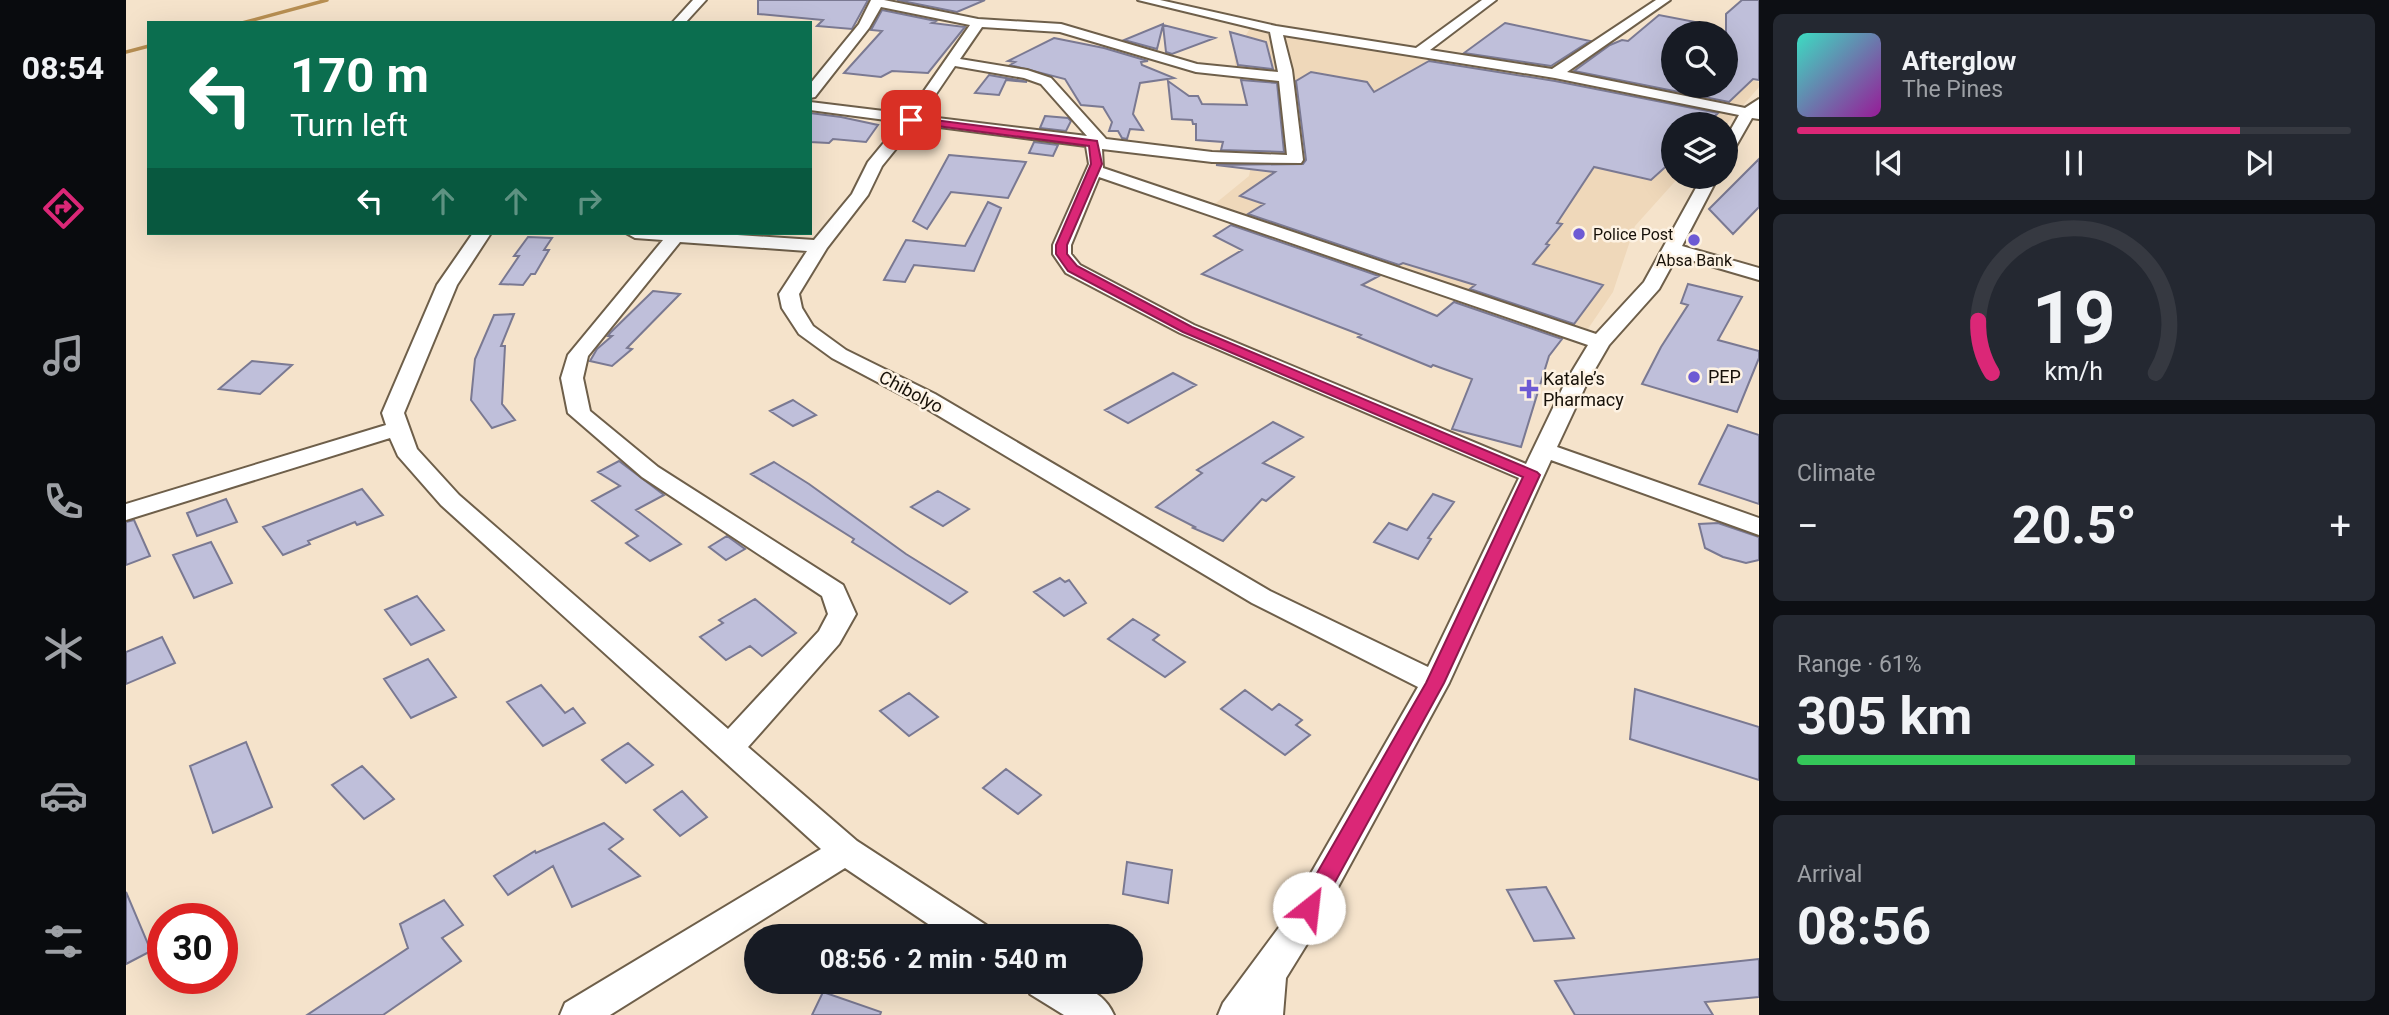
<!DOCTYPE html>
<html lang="en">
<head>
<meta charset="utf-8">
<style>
  :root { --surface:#171b24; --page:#242831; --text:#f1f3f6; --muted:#9ea1a6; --line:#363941; --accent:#db2777 }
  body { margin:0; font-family:Roboto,sans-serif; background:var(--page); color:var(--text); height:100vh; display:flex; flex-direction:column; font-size:26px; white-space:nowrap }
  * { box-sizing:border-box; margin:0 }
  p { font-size:23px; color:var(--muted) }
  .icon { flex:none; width:38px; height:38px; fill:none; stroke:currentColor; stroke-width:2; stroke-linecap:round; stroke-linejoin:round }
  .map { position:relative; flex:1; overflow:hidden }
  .drawer { display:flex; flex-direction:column; gap:14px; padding:14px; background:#0d0f14; width:630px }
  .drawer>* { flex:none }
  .banner { position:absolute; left:21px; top:21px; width:665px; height:214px; border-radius:0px; box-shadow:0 7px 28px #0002; background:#0b6e4f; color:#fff; overflow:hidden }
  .fabs { position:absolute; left:1535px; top:21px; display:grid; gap:14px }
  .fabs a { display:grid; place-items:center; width:77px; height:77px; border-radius:50%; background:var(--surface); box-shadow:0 7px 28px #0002; font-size:35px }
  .speed { position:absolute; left:21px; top:903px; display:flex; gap:14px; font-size:35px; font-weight:700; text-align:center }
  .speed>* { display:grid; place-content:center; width:91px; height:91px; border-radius:50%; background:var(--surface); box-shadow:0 7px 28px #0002; line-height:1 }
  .speed .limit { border:10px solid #d22; background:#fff; color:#111 }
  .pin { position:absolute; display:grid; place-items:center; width:60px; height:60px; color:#fff; margin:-30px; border-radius:14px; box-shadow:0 4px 10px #0006 }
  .me { position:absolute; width:77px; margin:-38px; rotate:29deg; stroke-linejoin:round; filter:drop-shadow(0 0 5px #0008) }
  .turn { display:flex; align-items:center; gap:24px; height:147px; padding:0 28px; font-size:32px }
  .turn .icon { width:91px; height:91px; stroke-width:2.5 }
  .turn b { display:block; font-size:49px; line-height:60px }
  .lanes { display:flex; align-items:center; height:66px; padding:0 28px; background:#0003; justify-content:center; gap:35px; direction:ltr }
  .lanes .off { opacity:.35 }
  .big { font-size:52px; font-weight:700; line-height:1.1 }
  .drawer .widget { flex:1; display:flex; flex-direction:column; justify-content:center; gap:10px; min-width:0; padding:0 24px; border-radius:10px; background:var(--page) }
  .drawer .dial { align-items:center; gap:0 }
  .dial svg { height:182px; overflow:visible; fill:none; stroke:var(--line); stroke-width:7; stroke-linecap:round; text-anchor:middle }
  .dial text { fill:var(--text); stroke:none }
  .song { display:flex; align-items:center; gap:21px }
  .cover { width:84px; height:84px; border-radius:10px; background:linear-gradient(135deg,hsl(170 70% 55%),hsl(300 70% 35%)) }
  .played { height:7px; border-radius:4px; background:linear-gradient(90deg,var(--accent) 80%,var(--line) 80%) }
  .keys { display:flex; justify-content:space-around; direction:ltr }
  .heat { display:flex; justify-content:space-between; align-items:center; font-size:38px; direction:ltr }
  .charge { height:10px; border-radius:5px; background:linear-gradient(90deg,#34c759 61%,var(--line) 0) }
  .trip { position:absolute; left:618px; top:924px; width:399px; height:70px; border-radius:35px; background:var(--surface); box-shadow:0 7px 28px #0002; font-weight:700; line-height:70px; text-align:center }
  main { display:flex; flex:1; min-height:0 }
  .tabs { display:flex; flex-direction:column; width:126px; justify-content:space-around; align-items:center; background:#090b0e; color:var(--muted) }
  .tabs .icon { width:49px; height:49px }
  .tabs .selected { color:var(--accent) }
  .tabs b { font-size:32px; color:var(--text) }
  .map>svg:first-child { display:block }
</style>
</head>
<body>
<main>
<nav class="tabs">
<b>08:54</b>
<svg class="icon selected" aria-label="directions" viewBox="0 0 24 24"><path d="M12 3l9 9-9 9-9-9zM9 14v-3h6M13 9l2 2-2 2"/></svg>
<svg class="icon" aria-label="music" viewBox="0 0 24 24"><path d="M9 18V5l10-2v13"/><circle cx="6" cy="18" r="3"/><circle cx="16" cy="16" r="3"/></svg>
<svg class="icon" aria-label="phone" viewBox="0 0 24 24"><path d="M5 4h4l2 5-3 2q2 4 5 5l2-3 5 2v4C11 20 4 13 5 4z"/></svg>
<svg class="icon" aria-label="climate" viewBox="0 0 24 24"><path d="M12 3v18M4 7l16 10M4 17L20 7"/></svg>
<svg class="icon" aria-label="car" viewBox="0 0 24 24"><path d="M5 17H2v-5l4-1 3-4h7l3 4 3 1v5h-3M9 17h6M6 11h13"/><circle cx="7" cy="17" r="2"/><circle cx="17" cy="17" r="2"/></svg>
<svg class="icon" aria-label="filters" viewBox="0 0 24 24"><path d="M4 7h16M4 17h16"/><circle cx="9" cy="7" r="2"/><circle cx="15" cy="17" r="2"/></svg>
</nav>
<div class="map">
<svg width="1633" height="1015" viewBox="0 0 1633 1015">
  <rect width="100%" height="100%" fill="#f5e3cb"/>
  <path fill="#efd8ba" d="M 1127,23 L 1425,68 L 1451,45 L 1547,64 L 1547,86 L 1600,86 L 1600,75 L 1633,82 L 1633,87 L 1600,125 L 1547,124 L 1547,177 L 1553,177 L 1509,226 L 1487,292 L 1453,342 L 1085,207 L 1123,176 L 1133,126 L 1124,91 L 1110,72 L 1108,56 Z"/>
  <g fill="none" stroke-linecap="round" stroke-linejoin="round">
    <path stroke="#b88f52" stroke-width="3.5" d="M 116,23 L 201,0
      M 0,52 L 23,46"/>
  </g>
  <path fill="#bfbfda" stroke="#7a7992" stroke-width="2" d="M 632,0 L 742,0 L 726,29 L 691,26 L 697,20 L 632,14 Z
    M 771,0 L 859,0 L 831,12 Z
    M 1616,0 L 1633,0 L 1633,80 L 1627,79 L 1603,102 L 1448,71 L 1484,45 L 1496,40 L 1502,41 L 1533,15 L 1585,25 L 1574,33 L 1547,33 L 1547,86 L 1600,86 L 1600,14 Z
    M 756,10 L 810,21 L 806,23 L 839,27 L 802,73 L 766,71 L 755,77 L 718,73 L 756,31 L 745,30 Z
    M 1379,23 L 1464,41 L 1425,66 L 1338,53 Z
    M 1037,24 L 1037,25 L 1089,38 L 1046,54 L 1040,52 L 1037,25 L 1031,49 L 998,40 Z
    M 1104,32 L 1140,42 L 1147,69 L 1112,65 Z
    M 928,38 L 978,48 L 1022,61 L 1015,62 L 1016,65 L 1048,78 L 1014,83 L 1007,114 L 1017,130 L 1004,129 L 1001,139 L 996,138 L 992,131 L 983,131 L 986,122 L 977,107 L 955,105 L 939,79 L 884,65 L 889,62 L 882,61 Z
    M 1303,61 L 1429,81 L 1592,113 L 1581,124 L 1547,124 L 1547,160 L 1525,180 L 1468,167 L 1431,223 L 1436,224 L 1420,244 L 1423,245 L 1407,264 L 1477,285 L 1448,324 L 1344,289 L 1349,285 L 1277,263 L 1273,265 L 1122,214 L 1138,204 L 1114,196 L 1149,172 L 1090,165 L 1177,164 L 1180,160 L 1170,81 L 1185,72 L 1241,82 L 1248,92 Z
    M 863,75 L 897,81 L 901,82 L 880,80 L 873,95 L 849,93 Z
    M 1115,80 L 1151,83 L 1158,152 L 1095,150 L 1097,142 L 1070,140 L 1070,124 L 1067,124 L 1066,120 L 1046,119 L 1042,81 L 1063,96 L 1072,96 L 1076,104 L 1121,105 Z
    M 684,113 L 715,117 L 752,125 L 740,142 L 707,139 L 703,143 L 684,142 Z
    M 919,116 L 942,118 L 945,121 L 940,131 L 914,128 Z
    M 908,142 L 932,145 L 927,156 L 903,153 Z
    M 823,155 L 900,162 L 882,198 L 825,192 L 801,229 L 787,221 Z
    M 1633,159 L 1633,207 L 1607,234 L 1583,209 Z
    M 862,202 L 875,208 L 848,271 L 788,265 L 779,282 L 758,280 L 780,240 L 839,246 Z
    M 1105,225 L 1253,276 L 1236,285 L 1311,316 L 1328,302 L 1436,339 L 1423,356 L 1395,447 L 1326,429 L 1346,379 L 1307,365 L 1305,367 L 1232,337 L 1235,335 L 1076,274 L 1116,250 L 1088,236 Z
    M 402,237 L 426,238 L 418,250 L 423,250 L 409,274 L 405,274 L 397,285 L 374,284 L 393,256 L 388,256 Z
    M 1562,284 L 1616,297 L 1592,340 L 1633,351 L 1633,358 L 1611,412 L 1516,384 L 1535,347 L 1562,305 L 1555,303 Z
    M 527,291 L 554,294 L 501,348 L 506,349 L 486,366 L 464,361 L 471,349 L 486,336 L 482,336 L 485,332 Z
    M 388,314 L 375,346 L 379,346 L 376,404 L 389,420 L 366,428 L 345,400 L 349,359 L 368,315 Z
    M 126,361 L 166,365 L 134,394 L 93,389 Z
    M 1047,373 L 1070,385 L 1002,423 L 979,410 Z
    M 667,400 L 690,415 L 667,426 L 644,411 Z
    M 1147,422 L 1177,437 L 1137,463 L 1168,477 L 1140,501 L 1136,499 L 1097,541 L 1067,528 L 1069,527 L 1030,507 L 1076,473 L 1071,470 Z
    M 1602,425 L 1633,435 L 1633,504 L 1573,484 Z
    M 493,461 L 538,495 L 510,510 L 555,544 L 524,561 L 500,543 L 512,536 L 466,501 L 494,486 L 472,472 Z
    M 648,462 L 683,484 L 780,554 L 841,592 L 824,604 L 726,542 L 728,539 L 625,474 Z
    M 236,489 L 257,515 L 231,525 L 229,522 L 182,541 L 184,544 L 157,555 L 137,527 Z
    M 812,491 L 843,509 L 817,526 L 785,507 Z
    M 1307,494 L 1328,502 L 1302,538 L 1305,539 L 1292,559 L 1248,542 L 1263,523 L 1281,530 Z
    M 100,499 L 111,522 L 71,536 L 61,513 Z
    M 8,520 L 24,556 L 0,565 L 0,522 Z
    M 1592,523 L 1633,537 L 1633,560 L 1620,563 L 1597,557 L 1579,548 L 1573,524 Z
    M 601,536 L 619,549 L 600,560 L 583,547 Z
    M 85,542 L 106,583 L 68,598 L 47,555 Z
    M 934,578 L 939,582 L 943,580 L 960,603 L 938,616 L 908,592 Z
    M 291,596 L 318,630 L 285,645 L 259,610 Z
    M 629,599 L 670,633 L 636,656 L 624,646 L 600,660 L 574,637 L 597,623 L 593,620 Z
    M 1007,619 L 1033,635 L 1027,640 L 1059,662 L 1039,677 L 982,639 Z
    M 36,637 L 49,663 L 0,684 L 0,652 Z
    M 302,659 L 330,697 L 285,718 L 258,679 Z
    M 415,685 L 439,713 L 447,708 L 459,723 L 417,746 L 381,702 Z
    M 1509,689 L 1633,727 L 1633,780 L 1504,739 Z
    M 1119,690 L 1146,710 L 1153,704 L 1176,720 L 1170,725 L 1184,735 L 1159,755 L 1095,709 Z
    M 783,693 L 812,717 L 783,736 L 754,711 Z
    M 120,742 L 146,807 L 87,833 L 64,766 Z
    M 502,743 L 527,765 L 500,783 L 476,760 Z
    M 236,766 L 268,799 L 238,819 L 206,785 Z
    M 880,769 L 915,795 L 892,814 L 857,788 Z
    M 556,791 L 581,817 L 554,836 L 528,810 Z
    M 478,823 L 497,839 L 483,849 L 514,876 L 446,907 L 427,866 L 382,895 L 368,876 L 409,851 L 410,853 Z
    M 1001,862 L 1046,870 L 1042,903 L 997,894 Z
    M 1420,887 L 1448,938 L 1408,941 L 1381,890 Z
    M 0,892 L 25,951 L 0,964 Z
    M 318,900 L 337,925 L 316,938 L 335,961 L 257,1015 L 181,1015 L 282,948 L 274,924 Z
    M 1633,959 L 1633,997 L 1579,1002 L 1587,1015 L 1449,1015 L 1429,981 Z
    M 697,992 L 755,1012 L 754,1015 L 686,1015 Z"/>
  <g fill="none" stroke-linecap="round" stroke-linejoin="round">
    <g stroke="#6e5f4a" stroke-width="4">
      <path id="minor" d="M 567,0 L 580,0 L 559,23 L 546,23 Z
        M 745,0 L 758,0 L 852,19 L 935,24 L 1071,64 L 1152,72 L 1144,32 L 1012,0 L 1034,0 L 1150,26 L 1290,48 L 1356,0 L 1370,0 L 1304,50 L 1426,69 L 1530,0 L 1544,0 L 1441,72 L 1619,108 L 1633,99 L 1633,119 L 1626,118 L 1606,153 L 1600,155 L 1600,138 L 1613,115 L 1429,78 L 1157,35 L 1166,70 L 1177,160 L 1175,163 L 1086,162 L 976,149 L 977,168 L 1470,334 L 1518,282 L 1576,177 L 1592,177 L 1556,246 L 1633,268 L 1633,280 L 1551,256 L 1533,289 L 1483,345 L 1461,383 L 1431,447 L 1633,518 L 1633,535 L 1425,460 L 1323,683 L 1181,944 L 1160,978 L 1157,1015 L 1092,1015 L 1097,1003 L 1157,922 L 1292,687 L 1126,603 L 793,404 L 706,358 L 673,334 L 656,308 L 653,294 L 681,251 L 554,242 L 462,356 L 457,378 L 464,411 L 532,467 L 717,585 L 730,614 L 713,644 L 622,747 L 731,841 L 860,925 L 865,936 L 820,936 L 719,868 L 484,1015 L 434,1015 L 439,1003 L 695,849 L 315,505 L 272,456 L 264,438 L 0,520 L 0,504 L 260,425 L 256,413 L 311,285 L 347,233 L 365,233 L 331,285 L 278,413 L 291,449 L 333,495 L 602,729 L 693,631 L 702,614 L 696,596 L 516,477 L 442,413 L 435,378 L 442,355 L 537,240 L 509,238 L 500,233 L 581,233 L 688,240 L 726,194 L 742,162 L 775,122 L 684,110 L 684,102 L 782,114 L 844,25 L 755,7 L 743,28 L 689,97 L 684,98 L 684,84 L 733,24 ZM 856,27 L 934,32 L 1070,72 L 1153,81 L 1161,155 L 1086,152 L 980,139 L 925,78 L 901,70 L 834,59 ZM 829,66 L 898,78 L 915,84 L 961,136 L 795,116 ZM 790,124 L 960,146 L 963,164 L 927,245 L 927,254 L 940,273 L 1054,333 L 1393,478 L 1302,667 L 1144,591 L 809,394 L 720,350 L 687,326 L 676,308 L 673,294 L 701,248 L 742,195 L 756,166 ZM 973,177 L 1462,345 L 1439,383 L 1400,464 L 1068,325 L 954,265 L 945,254 L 945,245 Z
        M 899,982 C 932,981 973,980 988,1015 L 938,1015 L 904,994 Z"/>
    </g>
    <use href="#minor" fill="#fff" fill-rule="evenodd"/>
  </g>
  <path fill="#db2777" stroke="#8e194d" stroke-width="2" d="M 785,117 L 971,141 L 976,164 L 941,245 L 941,254 L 951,266 L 1066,327 L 1411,472 L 1414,475 L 1318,683 L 1191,915 L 1183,918 L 1175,915 L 1171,908 L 1300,683 L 1397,477 L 1057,332 L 942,271 L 930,254 L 930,245 L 965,164 L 963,146 L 781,122 L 781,118 Z"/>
  <g fill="#6d5ad4" stroke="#fdf2e3" stroke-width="2.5">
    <circle cx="1453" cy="234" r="7"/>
    <circle cx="1568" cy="240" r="7"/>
    <circle cx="1568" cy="377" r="7"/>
    <path d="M1399.5 378.5h7v7h7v7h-7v7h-7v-7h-7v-7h7z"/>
  </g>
  <g text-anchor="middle" stroke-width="5" stroke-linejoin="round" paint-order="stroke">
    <g font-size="16" fill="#171109" stroke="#fdf2e3" text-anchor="start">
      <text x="1467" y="240">Police Post</text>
      <text x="1568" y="266" text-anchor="middle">Absa Bank</text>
    </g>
    <g font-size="18" fill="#171109" stroke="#fdf2e3" text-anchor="start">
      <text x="1582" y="383">PEP</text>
      <text x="1417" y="385">Katale’s<tspan x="1417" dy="21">Pharmacy</tspan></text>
    </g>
    <g font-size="18" fill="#171109" stroke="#fdf2e3">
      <text transform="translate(785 392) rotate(28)" y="6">Chibolyo</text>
    </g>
  </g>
</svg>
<div class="fabs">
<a><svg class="icon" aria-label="search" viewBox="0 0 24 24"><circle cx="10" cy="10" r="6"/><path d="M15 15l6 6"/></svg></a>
<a><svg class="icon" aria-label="layers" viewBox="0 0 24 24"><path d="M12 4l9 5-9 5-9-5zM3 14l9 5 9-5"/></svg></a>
</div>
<div class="speed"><div class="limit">30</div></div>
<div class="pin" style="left:785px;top:120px;background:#d93025"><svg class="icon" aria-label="arrive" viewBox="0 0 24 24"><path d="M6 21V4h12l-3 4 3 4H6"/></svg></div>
<svg class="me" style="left:1183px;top:908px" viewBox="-20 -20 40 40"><circle r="19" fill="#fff"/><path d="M0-13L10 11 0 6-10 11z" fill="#db2777"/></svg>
<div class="trip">08:56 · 2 min · 540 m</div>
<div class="banner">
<div class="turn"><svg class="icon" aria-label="left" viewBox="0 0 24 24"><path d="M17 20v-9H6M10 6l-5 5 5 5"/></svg><div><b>170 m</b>Turn left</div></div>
<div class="lanes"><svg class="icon" aria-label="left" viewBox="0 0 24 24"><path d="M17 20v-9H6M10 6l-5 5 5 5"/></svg><svg class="icon off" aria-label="ahead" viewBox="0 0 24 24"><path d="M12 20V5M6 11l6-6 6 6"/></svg><svg class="icon off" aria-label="ahead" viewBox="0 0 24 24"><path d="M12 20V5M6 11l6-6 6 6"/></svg><svg class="icon off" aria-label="right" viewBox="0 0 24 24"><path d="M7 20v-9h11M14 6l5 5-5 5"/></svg></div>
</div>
</div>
<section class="drawer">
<div class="widget">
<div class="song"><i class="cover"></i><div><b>Afterglow</b><p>The Pines</p></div></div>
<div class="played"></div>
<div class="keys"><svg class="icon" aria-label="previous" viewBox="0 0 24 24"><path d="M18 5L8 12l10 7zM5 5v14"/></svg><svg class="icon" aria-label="pause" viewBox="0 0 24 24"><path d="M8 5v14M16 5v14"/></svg><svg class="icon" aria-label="next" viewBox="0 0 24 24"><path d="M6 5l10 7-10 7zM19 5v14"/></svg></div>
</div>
<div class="widget dial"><svg viewBox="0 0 100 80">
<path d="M14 69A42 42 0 1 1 86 69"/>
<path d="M14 69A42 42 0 0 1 8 46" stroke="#db2777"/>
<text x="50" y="56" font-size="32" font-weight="700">19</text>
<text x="50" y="72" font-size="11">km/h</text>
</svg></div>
<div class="widget"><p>Climate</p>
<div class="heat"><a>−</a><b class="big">20.5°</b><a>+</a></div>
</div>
<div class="widget"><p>Range · 61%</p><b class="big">305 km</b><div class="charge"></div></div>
<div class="widget"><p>Arrival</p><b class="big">08:56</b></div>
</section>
</main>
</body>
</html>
